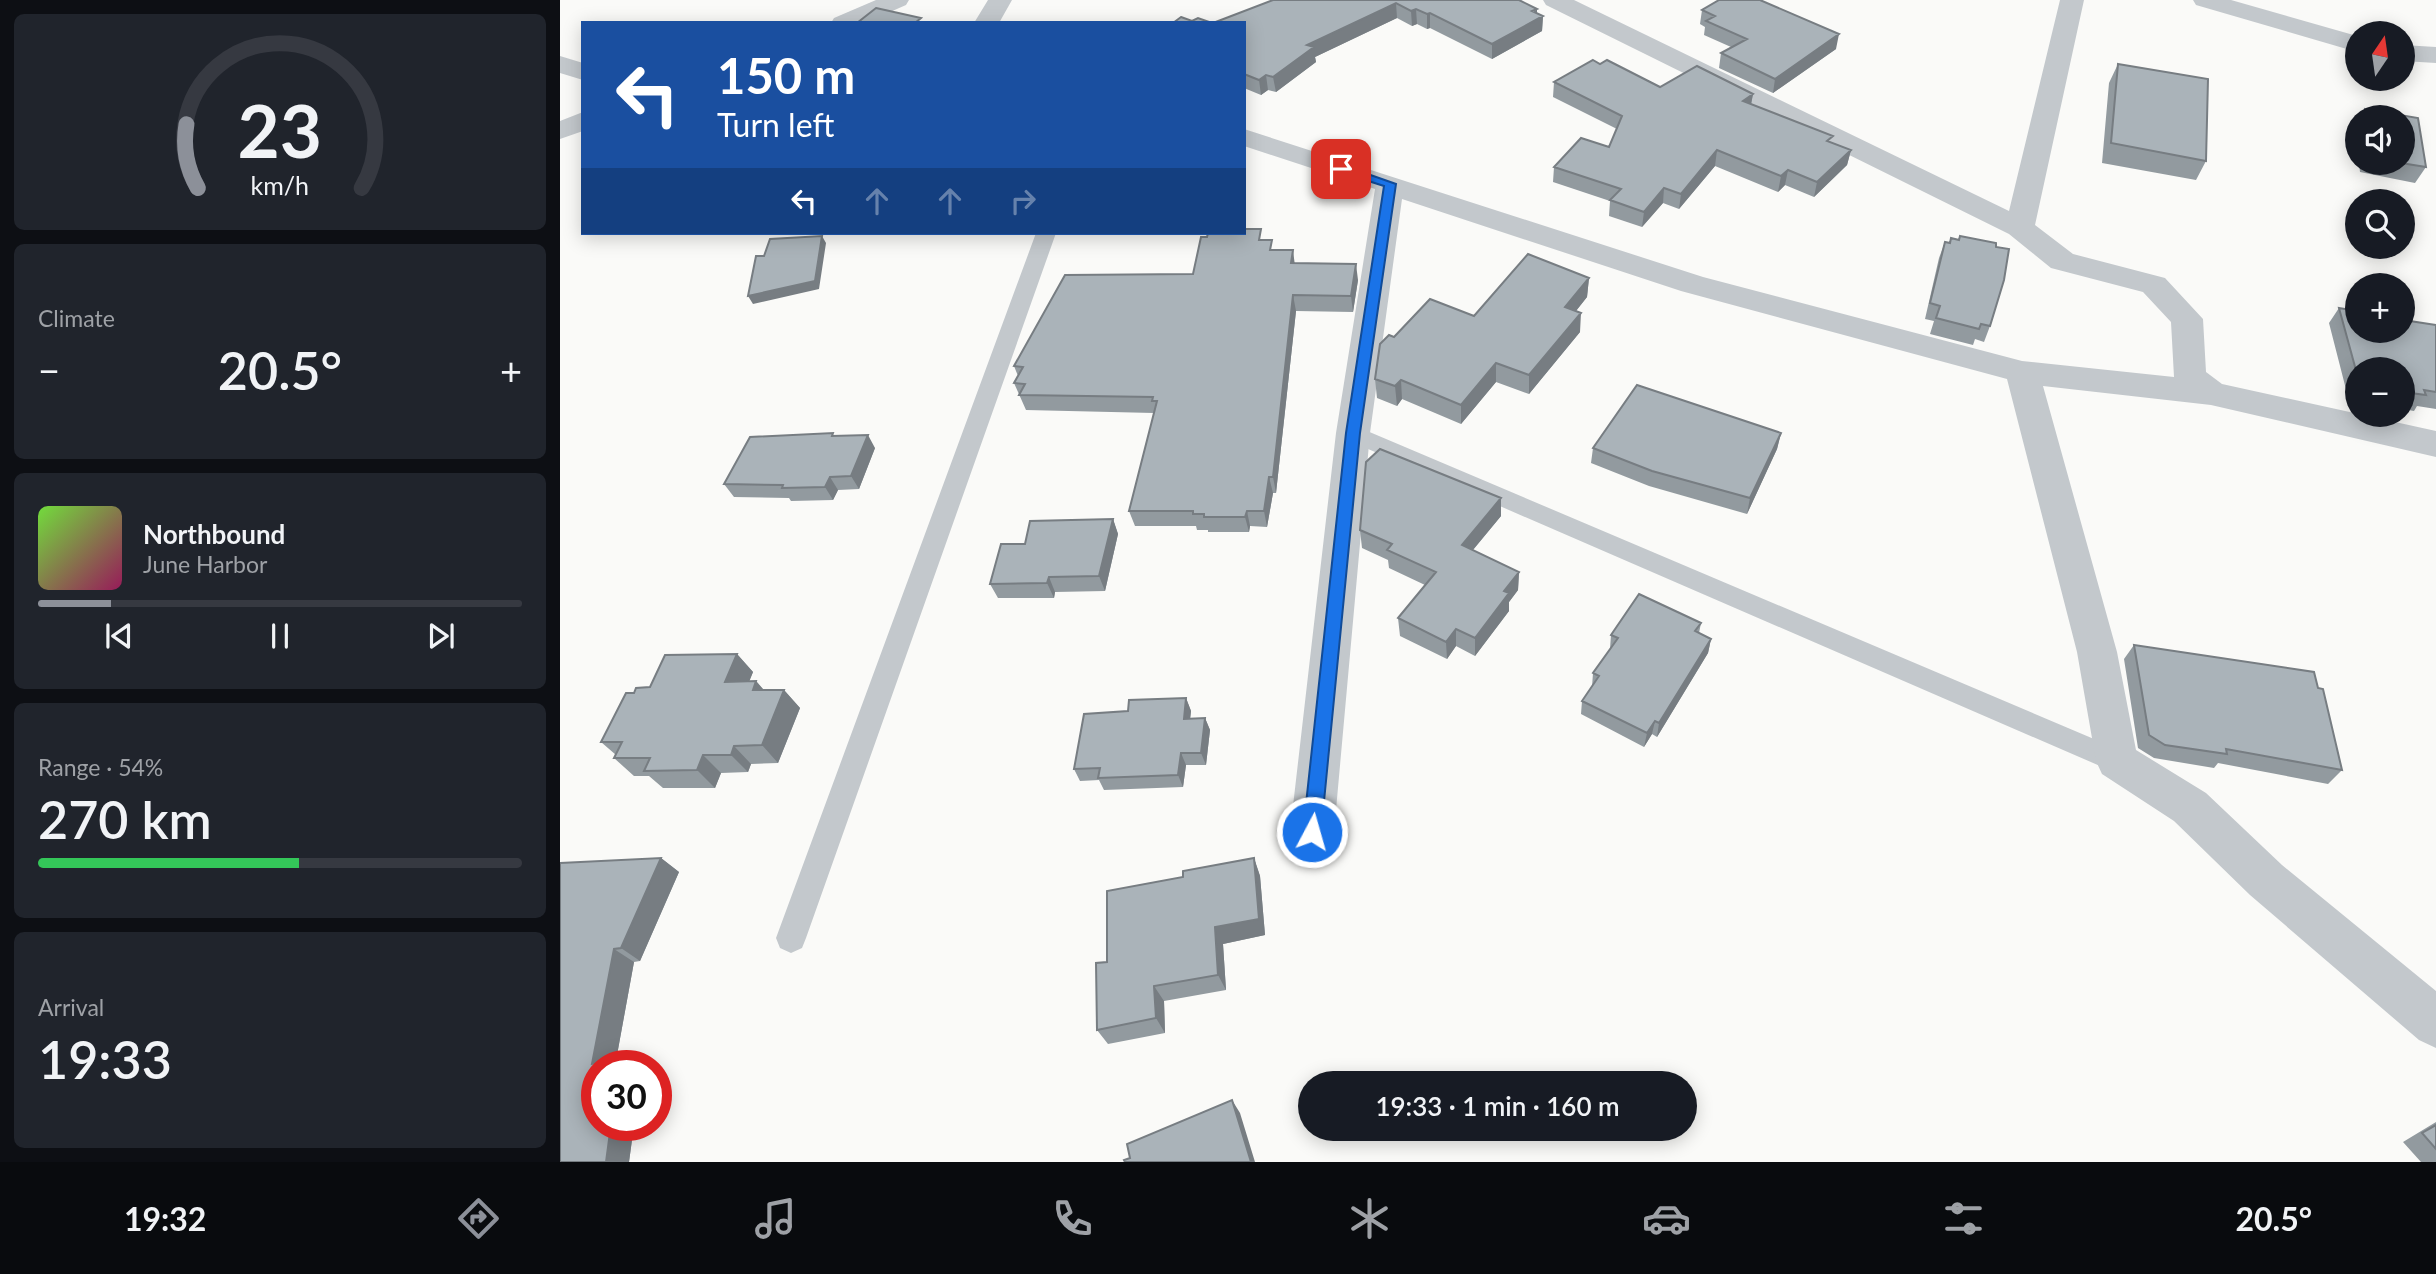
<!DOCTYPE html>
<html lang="en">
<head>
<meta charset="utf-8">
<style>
  :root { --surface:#171b24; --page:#20242c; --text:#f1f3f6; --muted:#9ea1a6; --line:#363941; --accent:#8c9099 }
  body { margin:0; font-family:Lato,sans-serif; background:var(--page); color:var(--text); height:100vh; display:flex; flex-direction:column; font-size:26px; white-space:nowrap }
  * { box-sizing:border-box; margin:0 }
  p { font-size:23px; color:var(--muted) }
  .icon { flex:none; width:38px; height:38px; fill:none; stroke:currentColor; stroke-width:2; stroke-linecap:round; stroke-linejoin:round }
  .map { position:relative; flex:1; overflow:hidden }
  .sheet { display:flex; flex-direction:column; gap:14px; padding:14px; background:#0d0f14; width:560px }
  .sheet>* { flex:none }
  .guide { position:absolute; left:21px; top:21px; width:665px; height:214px; border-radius:0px; box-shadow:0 4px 18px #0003; background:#1a4fa0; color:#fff; overflow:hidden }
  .needle { width:46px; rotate:13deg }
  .fabs { position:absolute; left:1785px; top:21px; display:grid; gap:14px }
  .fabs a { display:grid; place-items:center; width:70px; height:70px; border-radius:50%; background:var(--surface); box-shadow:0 4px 18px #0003; font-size:35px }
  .speed { position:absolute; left:21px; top:1050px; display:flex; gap:14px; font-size:35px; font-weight:700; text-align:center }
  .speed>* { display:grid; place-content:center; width:91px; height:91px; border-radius:50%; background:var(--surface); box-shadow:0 4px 18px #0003; line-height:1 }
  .speed .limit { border:10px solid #d22; background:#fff; color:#111 }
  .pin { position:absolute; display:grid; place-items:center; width:60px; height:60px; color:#fff; margin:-30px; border-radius:14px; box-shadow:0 4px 10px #0006 }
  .me { position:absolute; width:77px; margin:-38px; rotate:6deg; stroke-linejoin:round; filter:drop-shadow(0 0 5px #0008) }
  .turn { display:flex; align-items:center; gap:24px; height:147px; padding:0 21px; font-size:32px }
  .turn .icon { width:91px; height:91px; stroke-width:2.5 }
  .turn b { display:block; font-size:49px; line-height:60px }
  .lanes { display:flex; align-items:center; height:66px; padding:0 21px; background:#0003; justify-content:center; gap:35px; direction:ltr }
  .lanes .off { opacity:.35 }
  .big { font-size:52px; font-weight:600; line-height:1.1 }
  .sheet .widget { flex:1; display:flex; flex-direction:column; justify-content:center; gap:10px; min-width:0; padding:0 24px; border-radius:10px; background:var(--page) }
  .sheet .dial { align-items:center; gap:0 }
  .dial svg { height:182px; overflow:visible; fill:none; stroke:var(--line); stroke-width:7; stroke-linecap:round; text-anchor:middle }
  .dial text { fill:var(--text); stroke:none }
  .song { display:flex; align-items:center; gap:21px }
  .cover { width:84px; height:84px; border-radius:10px; background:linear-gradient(135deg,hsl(100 70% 55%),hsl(330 70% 35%)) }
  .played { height:7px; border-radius:4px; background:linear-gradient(90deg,var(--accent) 15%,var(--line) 15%) }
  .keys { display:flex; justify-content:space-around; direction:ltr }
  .heat { display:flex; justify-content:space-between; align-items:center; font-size:38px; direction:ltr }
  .charge { height:10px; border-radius:5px; background:linear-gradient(90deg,#34c759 54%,var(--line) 0) }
  .trip { position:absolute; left:738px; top:1071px; width:399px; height:70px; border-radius:35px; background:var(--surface); box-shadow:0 4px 18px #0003; font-weight:600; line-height:70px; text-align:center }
  .menu { display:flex; height:112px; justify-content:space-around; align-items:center; background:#090b0e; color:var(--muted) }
  .menu .icon { width:49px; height:49px }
  .menu .current { color:var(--accent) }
  .menu b { font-size:32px; color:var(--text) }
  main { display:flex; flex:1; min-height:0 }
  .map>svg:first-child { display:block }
</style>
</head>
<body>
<main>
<section class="sheet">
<div class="widget dial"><svg viewBox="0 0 100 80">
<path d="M14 69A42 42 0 1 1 86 69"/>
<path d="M14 69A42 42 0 0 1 9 41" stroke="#8c9099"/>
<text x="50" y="56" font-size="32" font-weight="700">23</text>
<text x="50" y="72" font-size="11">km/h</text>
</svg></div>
<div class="widget"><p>Climate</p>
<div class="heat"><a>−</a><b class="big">20.5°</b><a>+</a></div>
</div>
<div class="widget">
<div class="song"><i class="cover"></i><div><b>Northbound</b><p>June Harbor</p></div></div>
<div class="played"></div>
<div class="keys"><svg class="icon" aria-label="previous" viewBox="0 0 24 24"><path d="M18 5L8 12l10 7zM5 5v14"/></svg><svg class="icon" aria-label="pause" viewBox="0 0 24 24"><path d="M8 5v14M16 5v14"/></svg><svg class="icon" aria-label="next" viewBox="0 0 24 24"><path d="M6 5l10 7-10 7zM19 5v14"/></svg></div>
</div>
<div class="widget"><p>Range · 54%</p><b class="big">270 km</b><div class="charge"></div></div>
<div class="widget"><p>Arrival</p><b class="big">19:33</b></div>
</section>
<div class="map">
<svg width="1876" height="1162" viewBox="0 0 1876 1162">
  <rect width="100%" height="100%" fill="#fafaf8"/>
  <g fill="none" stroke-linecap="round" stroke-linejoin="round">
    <path fill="#c3c8cc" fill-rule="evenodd" d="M 476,233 L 496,233 L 246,938 L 242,948 L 231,953 L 220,948 L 216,938 Z
      M 793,425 L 1567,753 L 1571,761 L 1567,769 L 1557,773 L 1547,769 L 785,439 L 782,433 L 785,427 Z"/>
    <path fill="#c3c8cc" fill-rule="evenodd" d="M 316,0 L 349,0 L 346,5 L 305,23 L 271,23 L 274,18 Z
      M 428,0 L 452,0 L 439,23 L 414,23 Z
      M 983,0 L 1014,0 L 1449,211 L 1500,0 L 1524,0 L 1475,225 L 1513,254 L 1605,278 L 1643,319 L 1646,372 L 1662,384 L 1876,431 L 1876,457 L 1651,405 L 1483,386 L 1557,652 L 1576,750 L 1646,793 L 1722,865 L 1876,991 L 1876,1048 L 1859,1040 L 1690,895 L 1614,821 L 1542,774 L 1536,761 L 1517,652 L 1447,379 L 1121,291 L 842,199 L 810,433 L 774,832 L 768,846 L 752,852 L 736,846 L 730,832 L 776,433 L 815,189 L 684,146 L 684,129 L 1143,277 L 1462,361 L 1614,377 L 1611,322 L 1583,292 L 1491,268 L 1449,234 L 986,5 Z
      M 1633,0 L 1671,0 L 1797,36 L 1797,52 L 1636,5 Z
      M 1843,45 L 1876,47 L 1876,63 L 1843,61 Z
      M 0,56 L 23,63 L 23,80 L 0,73 Z
      M 23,112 L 23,131 L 0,139 L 0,121 Z"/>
  </g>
  <path fill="#929a9f" d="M 713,0 L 959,0 L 977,14 L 983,16 L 982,31 L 932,59 L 870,28 L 867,29 L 857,24 L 852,26 L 837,18 L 755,57 L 756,62 L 716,92 L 708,90 L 701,95 L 684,88 L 684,23 Z
    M 1142,10 L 1276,49 L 1213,93 L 1159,68 L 1161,53 L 1171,47 L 1144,35 L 1145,27 L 1140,24 Z
    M 1558,64 L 1646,161 L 1636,180 L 1542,163 L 1549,83 Z
    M 994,82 L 1100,87 L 1193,94 L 1191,105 L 1271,142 L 1291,150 L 1287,165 L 1254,197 L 1225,185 L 1218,192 L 1155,166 L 1119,209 L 1103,203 L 1082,227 L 1049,216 L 1050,201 L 993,182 L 994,167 L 1049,147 L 1057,129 L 993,97 Z
    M 1805,109 L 1858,118 L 1866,167 L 1855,183 L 1800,172 L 1799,163 L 1843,163 L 1843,117 L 1800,117 Z
    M 1400,236 L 1430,326 L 1424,342 L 1415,339 L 1413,345 L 1370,334 L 1374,321 L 1365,319 L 1379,258 L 1385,242 L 1389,243 L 1391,238 L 1399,240 Z
    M 714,250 L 735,263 L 798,280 L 793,312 L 736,311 L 716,493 L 713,493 L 707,527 L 690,526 L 689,532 L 648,532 L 648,530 L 637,530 L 636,526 L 575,526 L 569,511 L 594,413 L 466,410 L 454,383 L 458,376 L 454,366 L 633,274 Z
    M 1029,278 L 1027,297 L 1016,311 L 1020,332 L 969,394 L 936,382 L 901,424 L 842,399 L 837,406 L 817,398 L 815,379 L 834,337 L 914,316 Z
    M 1779,308 L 1797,331 L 1876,325 L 1876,409 L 1857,406 L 1854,411 L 1843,409 L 1843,369 L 1797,369 L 1797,402 L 1789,401 L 1769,323 Z
    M 1221,433 L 1217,449 L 1187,514 L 1089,486 L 1031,463 L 1033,448 Z
    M 275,436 L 315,448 L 299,489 L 278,490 L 273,500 L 231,501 L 229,498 L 174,497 L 164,484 Z
    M 941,498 L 941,516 L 913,550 L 959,572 L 958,590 L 949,602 L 949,611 L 915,656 L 896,646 L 887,659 L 840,636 L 838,618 L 865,585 L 829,568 L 828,560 L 802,548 L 800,530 Z
    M 553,519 L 558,534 L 545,591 L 495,592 L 494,598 L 438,598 L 430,584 L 465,544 Z
    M 1141,623 L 1139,633 L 1151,639 L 1148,653 L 1097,737 L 1092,734 L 1084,747 L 1021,714 L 1022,701 L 1032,687 L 1033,673 L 1050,649 L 1051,635 Z
    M 1574,645 L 1782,770 L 1768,784 L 1658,763 L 1654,768 L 1594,758 L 1578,748 L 1564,659 Z
    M 177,654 L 193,672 L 189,681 L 196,681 L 204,690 L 224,690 L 240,708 L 218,763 L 191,764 L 188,772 L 161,773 L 155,788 L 103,788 L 89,776 L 74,776 L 54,758 L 56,755 L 41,742 L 74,693 Z
    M 626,698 L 631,711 L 630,718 L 645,718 L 650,730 L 646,765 L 626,765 L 623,787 L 544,790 L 539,780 L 520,781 L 514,769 L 568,711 Z
    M 101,858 L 119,872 L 80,961 L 74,962 L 55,1066 L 37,1066 L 74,1125 L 69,1162 L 0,1162 L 0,863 Z
    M 694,858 L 700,876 L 705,935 L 663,944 L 666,990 L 604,1001 L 605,1033 L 548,1044 L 537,1030 L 547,962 L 623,877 Z
    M 1876,1122 L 1876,1162 L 1861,1162 L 1843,1142 Z"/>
  <path fill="#777d82" d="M 836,3 L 837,18 L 755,57 L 756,62 L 716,92 L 713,77 L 747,45 Z
    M 856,9 L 857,24 L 852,26 L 851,11 Z
    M 977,9 L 977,19 L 983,16 L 982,31 L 932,59 L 932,44 Z
    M 870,13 L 870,28 L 867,29 L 867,14 Z
    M 1279,34 L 1276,49 L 1213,93 L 1215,79 Z
    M 706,75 L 708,90 L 701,95 L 699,80 Z
    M 1193,94 L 1190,109 L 1183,101 Z
    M 1157,150 L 1155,166 L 1119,209 L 1121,194 Z
    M 1291,150 L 1287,165 L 1254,197 L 1257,182 Z
    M 1228,170 L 1225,185 L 1218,192 L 1221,176 Z
    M 1104,188 L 1103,203 L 1082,227 L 1084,212 Z
    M 262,236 L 266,243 L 259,289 L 193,304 L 188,296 Z
    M 733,250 L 735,266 L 731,263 Z
    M 796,264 L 798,280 L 793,312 L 791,296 Z
    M 1029,278 L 1027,297 L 1004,326 L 1005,307 Z
    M 733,295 L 736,311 L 716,493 L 713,477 Z
    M 1021,313 L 1020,332 L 969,394 L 969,375 Z
    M 936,363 L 936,382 L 901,424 L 901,405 Z
    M 841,380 L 842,399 L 837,406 L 835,386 Z
    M 1221,433 L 1217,449 L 1187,514 L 1190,498 Z
    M 308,435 L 315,448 L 299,489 L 291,476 Z
    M 270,477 L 278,490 L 273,500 L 265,487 Z
    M 709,477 L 713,493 L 707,527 L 704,511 Z
    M 941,498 L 941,516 L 902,563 L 902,545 Z
    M 687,511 L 690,526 L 689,532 L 685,517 Z
    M 553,519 L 558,534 L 545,591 L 539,576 Z
    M 959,572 L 958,590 L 949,602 L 949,611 L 915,656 L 915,638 L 944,591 Z
    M 489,577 L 495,592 L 494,598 L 487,583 Z
    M 896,629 L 896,646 L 887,659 L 886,642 Z
    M 1151,639 L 1148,653 L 1097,737 L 1099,723 Z
    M 177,654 L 193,672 L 182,700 L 165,682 Z
    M 196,681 L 212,700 L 193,690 Z
    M 224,690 L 240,708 L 218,763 L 202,745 Z
    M 626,698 L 631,711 L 629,731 L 624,719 Z
    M 645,718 L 650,730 L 646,765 L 641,753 Z
    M 1095,721 L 1092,734 L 1084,747 L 1087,733 Z
    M 174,746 L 191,764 L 188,772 L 171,755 Z
    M 621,753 L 626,765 L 623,787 L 618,775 Z
    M 143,755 L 161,773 L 155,788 L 137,770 Z
    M 101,858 L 119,872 L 80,961 L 61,948 Z
    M 694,858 L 700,876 L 705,935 L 663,944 L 666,990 L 658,975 L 655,927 Z
    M 54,949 L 74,962 L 55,1066 L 37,1066 L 32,1064 Z
    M 594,986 L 604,1001 L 605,1033 L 596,1018 Z
    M 672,1100 L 680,1113 L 695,1162 L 691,1162 Z
    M 51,1125 L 74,1125 L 69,1162 L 46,1162 Z"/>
  <path fill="#aab3b9" stroke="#777d82" stroke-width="2" d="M 713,0 L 959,0 L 977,9 L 972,11 L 983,16 L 932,44 L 870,13 L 867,14 L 856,9 L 851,11 L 836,3 L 747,45 L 754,47 L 713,77 L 706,75 L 699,80 L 684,74 L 684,23 L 653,23 Z
    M 1159,0 L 1200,0 L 1279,34 L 1215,79 L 1161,53 L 1187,39 L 1146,21 L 1155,16 L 1142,10 Z
    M 316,8 L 361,18 L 355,23 L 297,23 Z
    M 621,17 L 632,21 L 638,18 L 652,23 L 613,23 Z
    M 1033,60 L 1040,64 L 1047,60 L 1100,87 L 1137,66 L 1193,94 L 1183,101 L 1273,136 L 1267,141 L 1291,150 L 1257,182 L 1228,170 L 1221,176 L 1157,150 L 1121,194 L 1104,188 L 1084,212 L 1050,200 L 1061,189 L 994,167 L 1021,138 L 1049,147 L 1062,116 L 994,82 Z
    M 1558,64 L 1648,79 L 1646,161 L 1551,143 Z
    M 1805,109 L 1858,118 L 1866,167 L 1841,163 L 1843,163 L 1843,117 L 1806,117 Z
    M 684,229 L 701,229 L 699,240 L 712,240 L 710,250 L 733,250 L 731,263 L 796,264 L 791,296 L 733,295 L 713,477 L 709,477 L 704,511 L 687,511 L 685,517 L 644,517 L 644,514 L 633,514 L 633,511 L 569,511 L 597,401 L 592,401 L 593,397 L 459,395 L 465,384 L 454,383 L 463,367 L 454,366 L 505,275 L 633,274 L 641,237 L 647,237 L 648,233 L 684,233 Z
    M 262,236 L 255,281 L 188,296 L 196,256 L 204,256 L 210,239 Z
    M 1400,236 L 1436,243 L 1436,247 L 1449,249 L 1444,280 L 1430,326 L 1421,324 L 1419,329 L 1376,318 L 1380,306 L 1370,303 L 1385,242 L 1390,243 L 1391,238 L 1399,240 Z
    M 968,254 L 1029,278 L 1005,307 L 1021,313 L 969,375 L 936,363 L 901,405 L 841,380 L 835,386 L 815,379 L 820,344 L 829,335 L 834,337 L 870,299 L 914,316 Z
    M 1779,308 L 1797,311 L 1797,331 L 1843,331 L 1843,320 L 1876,325 L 1876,392 L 1864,390 L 1866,395 L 1843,392 L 1843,369 L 1797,369 L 1797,374 Z
    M 1077,385 L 1221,433 L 1190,498 L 1092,471 L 1033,448 Z
    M 273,433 L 272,436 L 308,435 L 291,476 L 270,477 L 265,487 L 222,488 L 223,485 L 164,484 L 190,437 Z
    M 820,449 L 941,498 L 902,545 L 959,572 L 944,591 L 949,593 L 915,638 L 896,629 L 886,642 L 838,618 L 876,572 L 827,550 L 832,544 L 800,530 L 806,462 Z
    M 553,519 L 539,576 L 489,577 L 487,583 L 430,584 L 441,544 L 465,544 L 470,521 Z
    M 1079,594 L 1141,623 L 1135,631 L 1151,639 L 1099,723 L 1095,721 L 1087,733 L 1022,701 L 1039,676 L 1033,673 L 1058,638 L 1051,635 Z
    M 1574,645 L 1754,672 L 1758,688 L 1763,689 L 1782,770 L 1666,749 L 1667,754 L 1605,745 L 1589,735 Z
    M 177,654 L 165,682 L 196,681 L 193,690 L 224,690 L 202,745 L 174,746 L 171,755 L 143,755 L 137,770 L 84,771 L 90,758 L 54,758 L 62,742 L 41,742 L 66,693 L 74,693 L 76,688 L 90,687 L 105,655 Z
    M 626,698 L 624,719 L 645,718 L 641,753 L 621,753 L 618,775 L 538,778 L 540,768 L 514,769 L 524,714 L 568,711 L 569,700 Z
    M 101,858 L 61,948 L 54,949 L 32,1064 L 44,1061 L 44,1066 L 37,1066 L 37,1125 L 51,1125 L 46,1162 L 0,1162 L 0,863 Z
    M 694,858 L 699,919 L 655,927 L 658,975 L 594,986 L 596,1018 L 537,1030 L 536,963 L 547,962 L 547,891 L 623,877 L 623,871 Z
    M 672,1100 L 691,1162 L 565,1162 L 564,1160 L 570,1158 L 567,1144 Z
    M 1876,1125 L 1876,1149 L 1862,1133 Z"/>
  <path fill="#1a73e8" stroke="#114b97" stroke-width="2" d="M 777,166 L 785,166 L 836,184 L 800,433 L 761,832 L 758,838 L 752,841 L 745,838 L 743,832 L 786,433 L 824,186 L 777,171 Z"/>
</svg>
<div class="fabs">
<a><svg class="needle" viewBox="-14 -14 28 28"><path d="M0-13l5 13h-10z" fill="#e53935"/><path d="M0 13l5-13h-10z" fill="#9ea1a6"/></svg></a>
<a><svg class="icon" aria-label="sound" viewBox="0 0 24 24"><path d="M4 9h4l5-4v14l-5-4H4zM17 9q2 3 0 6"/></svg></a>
<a><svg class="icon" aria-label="search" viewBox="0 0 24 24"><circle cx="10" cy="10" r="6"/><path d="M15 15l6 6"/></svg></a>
<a>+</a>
<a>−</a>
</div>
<div class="speed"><div class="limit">30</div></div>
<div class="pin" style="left:781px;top:169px;background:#d93025"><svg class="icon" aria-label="arrive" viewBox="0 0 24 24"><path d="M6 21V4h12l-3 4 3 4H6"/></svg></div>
<svg class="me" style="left:752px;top:832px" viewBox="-20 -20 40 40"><circle r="17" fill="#1a73e8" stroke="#fff" stroke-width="3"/><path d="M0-11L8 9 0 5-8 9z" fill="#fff"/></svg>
<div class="trip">19:33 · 1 min · 160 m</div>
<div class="guide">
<div class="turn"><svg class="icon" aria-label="left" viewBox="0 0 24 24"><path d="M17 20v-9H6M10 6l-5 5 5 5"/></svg><div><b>150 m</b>Turn left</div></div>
<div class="lanes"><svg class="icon" aria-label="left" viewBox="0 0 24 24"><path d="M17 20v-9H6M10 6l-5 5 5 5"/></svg><svg class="icon off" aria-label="ahead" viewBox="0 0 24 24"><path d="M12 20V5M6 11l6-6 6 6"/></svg><svg class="icon off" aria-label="ahead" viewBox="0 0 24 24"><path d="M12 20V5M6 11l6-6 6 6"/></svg><svg class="icon off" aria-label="right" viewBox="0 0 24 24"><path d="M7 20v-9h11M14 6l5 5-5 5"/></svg></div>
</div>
</div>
</main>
<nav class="menu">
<b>19:32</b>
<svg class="icon current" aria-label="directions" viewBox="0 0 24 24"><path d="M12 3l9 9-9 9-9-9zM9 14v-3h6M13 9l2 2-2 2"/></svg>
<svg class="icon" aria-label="music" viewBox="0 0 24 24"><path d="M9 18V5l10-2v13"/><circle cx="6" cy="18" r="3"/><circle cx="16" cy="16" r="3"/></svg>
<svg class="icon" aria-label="phone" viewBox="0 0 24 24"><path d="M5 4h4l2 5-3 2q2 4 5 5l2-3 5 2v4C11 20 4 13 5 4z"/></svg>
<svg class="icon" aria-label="climate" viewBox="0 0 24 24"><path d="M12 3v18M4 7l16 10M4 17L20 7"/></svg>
<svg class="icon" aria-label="car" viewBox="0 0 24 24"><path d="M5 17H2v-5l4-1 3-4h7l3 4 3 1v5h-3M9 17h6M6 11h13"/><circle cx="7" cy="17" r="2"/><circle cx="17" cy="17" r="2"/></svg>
<svg class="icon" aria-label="filters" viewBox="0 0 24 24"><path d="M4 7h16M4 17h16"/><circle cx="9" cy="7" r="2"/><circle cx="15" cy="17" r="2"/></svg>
<b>20.5°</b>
</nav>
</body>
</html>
